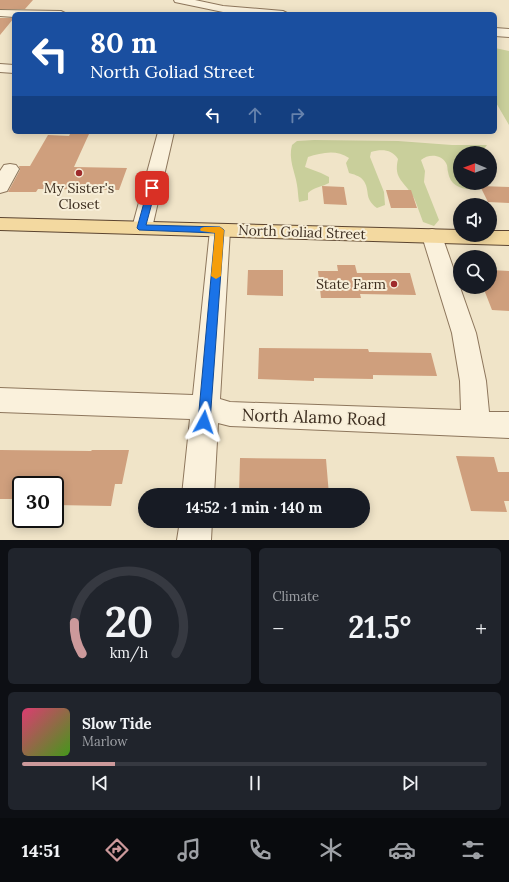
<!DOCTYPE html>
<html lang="en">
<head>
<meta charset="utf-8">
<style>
  :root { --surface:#171b24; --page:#20242c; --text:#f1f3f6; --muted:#9ea1a6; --line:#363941; --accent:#cc999b }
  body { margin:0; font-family:Lora,serif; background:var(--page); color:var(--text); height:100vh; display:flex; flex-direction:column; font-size:15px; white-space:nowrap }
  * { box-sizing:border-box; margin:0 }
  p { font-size:13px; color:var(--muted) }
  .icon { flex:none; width:22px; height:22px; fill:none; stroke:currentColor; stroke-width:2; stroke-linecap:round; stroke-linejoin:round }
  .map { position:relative; height:540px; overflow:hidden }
  .drawer { display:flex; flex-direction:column; gap:8px; padding:8px; background:#0d0f14; flex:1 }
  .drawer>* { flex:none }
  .hud { position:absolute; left:12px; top:12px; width:485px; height:122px; border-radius:6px; box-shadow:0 2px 10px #0003; background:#1a4fa0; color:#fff; overflow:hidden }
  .needle { width:26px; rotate:271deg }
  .controls { position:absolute; left:453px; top:146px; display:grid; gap:8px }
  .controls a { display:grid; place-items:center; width:44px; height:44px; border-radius:50%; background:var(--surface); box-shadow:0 2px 10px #0003; font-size:20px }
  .speed { position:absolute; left:12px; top:476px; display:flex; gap:8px; font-size:20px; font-weight:700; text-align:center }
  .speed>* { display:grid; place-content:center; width:52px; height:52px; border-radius:50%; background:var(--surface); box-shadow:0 2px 10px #0003; line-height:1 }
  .speed .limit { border:2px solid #111; border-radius:6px; background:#fff; color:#111 }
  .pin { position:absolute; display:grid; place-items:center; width:34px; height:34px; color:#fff; margin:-17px; border-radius:8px; box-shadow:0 2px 6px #0006 }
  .me { position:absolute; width:44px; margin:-22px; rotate:5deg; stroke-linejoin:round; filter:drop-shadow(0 0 3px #0008) }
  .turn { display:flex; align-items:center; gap:14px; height:84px; padding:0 12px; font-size:18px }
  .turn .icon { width:52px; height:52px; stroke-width:2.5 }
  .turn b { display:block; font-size:28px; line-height:34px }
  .lanes { display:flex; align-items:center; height:38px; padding:0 12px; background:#0003; justify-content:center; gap:20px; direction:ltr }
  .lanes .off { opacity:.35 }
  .big { font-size:30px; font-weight:700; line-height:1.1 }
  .drawer .widget { flex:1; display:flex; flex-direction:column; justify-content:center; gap:6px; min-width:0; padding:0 14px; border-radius:6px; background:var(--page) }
  .drawer .dial { align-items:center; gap:0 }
  .dial svg { height:104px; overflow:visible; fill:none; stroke:var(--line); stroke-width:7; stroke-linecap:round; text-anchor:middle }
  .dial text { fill:var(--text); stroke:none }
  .song { display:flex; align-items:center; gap:12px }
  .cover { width:48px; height:48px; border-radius:6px; background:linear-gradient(135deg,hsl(340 70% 55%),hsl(100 70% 35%)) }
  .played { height:4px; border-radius:2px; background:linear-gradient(90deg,var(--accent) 20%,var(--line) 20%) }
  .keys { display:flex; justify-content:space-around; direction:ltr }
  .heat { display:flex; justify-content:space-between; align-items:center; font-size:22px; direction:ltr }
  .drawer .tiles { flex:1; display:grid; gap:8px; grid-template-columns:1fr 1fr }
  .widget:last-child { grid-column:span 2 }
  .trip { position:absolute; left:138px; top:488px; width:232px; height:40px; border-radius:20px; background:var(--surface); box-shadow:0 2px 10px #0003; font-weight:700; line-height:40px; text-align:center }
  .tabs { display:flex; height:64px; justify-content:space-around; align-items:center; background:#090b0e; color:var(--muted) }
  .tabs .icon { width:28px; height:28px }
  .tabs .selected { color:var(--accent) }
  .tabs b { font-size:18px; color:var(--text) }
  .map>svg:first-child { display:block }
</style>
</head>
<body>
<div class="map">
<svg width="509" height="540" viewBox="0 0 509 540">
  <rect width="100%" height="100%" fill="#f0e4c8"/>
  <path fill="#c9cf9b" d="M 495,48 L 509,51 L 509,125 L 495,101 Z
    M 314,140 L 398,141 L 452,145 L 487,145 L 484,149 L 466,150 L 460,153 L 460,183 L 477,183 L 474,189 C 462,190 450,186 448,172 C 447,169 448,166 446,163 C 441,154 428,154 421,160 L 425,171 L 424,182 L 439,220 L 434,226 L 423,222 C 420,214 417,205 414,198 C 405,181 393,180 398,159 C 392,149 381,149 371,152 L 370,157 L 384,192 L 385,205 L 377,208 C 363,198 371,190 363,180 C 360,176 353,174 349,173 L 346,163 L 349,158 C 336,149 321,153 308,157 L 305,167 L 321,173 L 329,177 L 329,183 C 322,187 314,187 308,193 L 308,200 L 299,202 C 298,196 298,191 297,185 C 295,172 288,159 292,145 L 297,141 Z"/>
  <path fill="#cf9f7d" d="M 0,0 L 33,0 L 25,9 L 0,9 Z
    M 0,18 L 14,18 L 0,35 Z
    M 70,134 L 89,134 L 74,167 L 127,168 L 119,190 L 38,189 L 36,192 L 8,192 L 20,170 L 19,166 L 30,166 L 48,135 L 69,136 Z
    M 322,186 L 344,187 L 347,205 L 324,204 Z
    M 480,186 L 509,187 L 509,203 L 488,202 Z
    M 386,190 L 411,190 L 417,208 L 391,208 Z
    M 337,265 L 355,265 L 357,273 L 410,273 L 416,295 L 360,294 L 361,298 L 321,298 L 318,271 L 338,271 Z
    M 248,270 L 283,270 L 283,296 L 247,295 Z
    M 490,270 L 509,271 L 509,311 L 492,310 L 483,287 L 490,287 Z
    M 259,348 L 368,349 L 369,352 L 431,353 L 437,376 L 373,375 L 373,379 L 314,378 L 314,381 L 258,379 Z
    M 0,450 L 91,451 L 92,450 L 129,450 L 122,484 L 115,484 L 111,506 L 55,505 L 55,485 L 21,485 L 21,499 L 0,499 Z
    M 456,456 L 494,457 L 498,472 L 509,472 L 509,501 L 504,501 L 507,512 L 471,511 Z
    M 240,458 L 326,459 L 329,495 L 239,495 Z"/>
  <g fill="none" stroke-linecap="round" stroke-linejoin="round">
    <g stroke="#8d765c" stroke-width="2">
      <path id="minor" d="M 174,0 L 195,0 L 223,6 L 283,11 L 289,14 L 223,12 L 175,2 Z
        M 0,10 L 61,11 L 67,14 L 14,14 L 14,17 L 0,16 Z
        M 495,28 L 509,29 L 509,37 L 495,36 Z
        M 0,64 L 14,65 L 14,73 L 0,72 Z
        M 158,132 L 174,132 L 152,228 L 149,232 L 142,234 L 135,232 L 132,228 Z
        M 10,164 L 16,165 L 19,169 L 7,191 L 0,193 L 0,171 L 4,165 Z
        M 220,224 L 227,225 L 230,230 L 220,399 L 230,402 L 461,410 L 460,381 L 452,333 L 422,236 L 425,231 L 432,229 L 439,231 L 442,236 L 476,333 L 486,381 L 489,412 L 509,412 L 509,438 L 230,426 L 218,423 L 214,495 L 182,495 L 190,419 L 0,412 L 0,388 L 193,395 L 210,230 L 213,225 Z
        M 180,521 L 212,521 L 211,540 L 177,540 Z"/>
    </g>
    <g stroke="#5b4430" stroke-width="2">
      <path id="major" d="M 0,218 L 460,230 L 460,235 L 490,235 L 490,231 L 509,231 L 509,245 L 0,230 Z"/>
    </g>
    <use href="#minor" fill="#faf1dc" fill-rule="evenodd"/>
    <use href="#major" fill="#f3d9a0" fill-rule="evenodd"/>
  </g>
  <path fill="#1a73e8" stroke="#114b97" d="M 152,186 L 156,188 L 146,225 L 220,227 L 224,230 L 210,422 L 208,426 L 204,427 L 200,426 L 198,422 L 215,233 L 139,230 L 137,228 L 148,188 Z"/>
  <path fill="#f59e0b" d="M 204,227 L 220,227 L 224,230 L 221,276 L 216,279 L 211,276 L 215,233 L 201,231 L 200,230 L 201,228 Z"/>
  <g fill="#9e2a2b" stroke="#f7eed8" stroke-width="1.5">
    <circle cx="79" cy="173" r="4"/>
    <circle cx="394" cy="284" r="4"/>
  </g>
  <g text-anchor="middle" stroke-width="4" stroke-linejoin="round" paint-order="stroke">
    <g font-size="14" fill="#3d2e20" stroke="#f7eed8">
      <text x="79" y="193">My Sister's<tspan x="79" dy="16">Closet</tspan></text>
      <text x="386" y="289" text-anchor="end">State Farm</text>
    </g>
    <g font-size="14" fill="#3d2e20" stroke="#f7eed8">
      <text transform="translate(302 232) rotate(2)" y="5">North Goliad Street</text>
    </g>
    <g font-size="17" fill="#3d2e20" stroke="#f7eed8">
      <text transform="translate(314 417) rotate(2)" y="6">North Alamo Road</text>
    </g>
  </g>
</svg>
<div class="controls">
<a><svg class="needle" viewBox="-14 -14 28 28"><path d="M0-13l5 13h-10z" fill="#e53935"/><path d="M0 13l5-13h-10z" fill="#9ea1a6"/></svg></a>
<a><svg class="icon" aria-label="sound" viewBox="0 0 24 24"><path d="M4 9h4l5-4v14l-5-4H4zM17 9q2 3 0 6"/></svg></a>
<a><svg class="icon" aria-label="search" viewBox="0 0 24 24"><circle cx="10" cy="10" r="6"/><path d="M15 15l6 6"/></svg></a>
</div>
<div class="speed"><div class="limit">30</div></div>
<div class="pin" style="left:152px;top:188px;background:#d93025"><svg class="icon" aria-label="arrive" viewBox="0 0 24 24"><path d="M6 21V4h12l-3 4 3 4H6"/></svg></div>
<svg class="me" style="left:204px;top:422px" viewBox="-20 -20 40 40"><path d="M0-17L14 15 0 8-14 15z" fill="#1a73e8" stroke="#fff" stroke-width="4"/></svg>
<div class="trip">14:52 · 1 min · 140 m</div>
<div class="hud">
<div class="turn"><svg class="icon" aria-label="left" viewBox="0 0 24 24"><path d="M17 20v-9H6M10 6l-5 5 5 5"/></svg><div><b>80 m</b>North Goliad Street</div></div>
<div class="lanes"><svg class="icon" aria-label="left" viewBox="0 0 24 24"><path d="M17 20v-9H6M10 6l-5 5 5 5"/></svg><svg class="icon off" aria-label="ahead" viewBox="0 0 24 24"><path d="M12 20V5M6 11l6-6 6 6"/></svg><svg class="icon off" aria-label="right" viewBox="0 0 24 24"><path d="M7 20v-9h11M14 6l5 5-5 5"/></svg></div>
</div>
</div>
<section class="drawer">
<div class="tiles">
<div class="widget dial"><svg viewBox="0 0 100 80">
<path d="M14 69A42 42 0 1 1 86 69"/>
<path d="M14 69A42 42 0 0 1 8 45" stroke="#cc999b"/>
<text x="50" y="56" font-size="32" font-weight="700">20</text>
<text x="50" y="72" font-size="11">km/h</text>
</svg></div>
<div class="widget"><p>Climate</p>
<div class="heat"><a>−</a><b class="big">21.5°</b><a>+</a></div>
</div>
<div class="widget">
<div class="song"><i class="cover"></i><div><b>Slow Tide</b><p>Marlow</p></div></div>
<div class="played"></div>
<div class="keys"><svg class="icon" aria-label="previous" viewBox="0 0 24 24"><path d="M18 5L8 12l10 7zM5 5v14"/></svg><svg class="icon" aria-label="pause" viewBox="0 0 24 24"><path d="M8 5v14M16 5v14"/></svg><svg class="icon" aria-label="next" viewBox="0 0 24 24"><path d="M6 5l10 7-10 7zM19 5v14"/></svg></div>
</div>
</div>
</section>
<nav class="tabs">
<b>14:51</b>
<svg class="icon selected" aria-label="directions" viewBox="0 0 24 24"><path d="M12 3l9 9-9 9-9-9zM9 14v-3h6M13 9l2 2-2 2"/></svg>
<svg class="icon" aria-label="music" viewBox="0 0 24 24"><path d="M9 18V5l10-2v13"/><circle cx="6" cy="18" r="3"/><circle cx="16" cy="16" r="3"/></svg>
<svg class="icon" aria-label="phone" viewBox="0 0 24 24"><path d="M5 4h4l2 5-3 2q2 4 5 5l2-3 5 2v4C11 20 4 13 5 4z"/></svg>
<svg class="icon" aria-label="climate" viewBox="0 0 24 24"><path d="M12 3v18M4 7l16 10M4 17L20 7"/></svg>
<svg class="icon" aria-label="car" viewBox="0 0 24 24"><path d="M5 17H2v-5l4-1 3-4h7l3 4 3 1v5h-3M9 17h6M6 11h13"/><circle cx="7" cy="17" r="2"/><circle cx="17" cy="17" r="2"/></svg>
<svg class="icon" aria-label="filters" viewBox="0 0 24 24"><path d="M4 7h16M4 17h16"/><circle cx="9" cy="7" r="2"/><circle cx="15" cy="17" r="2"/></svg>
</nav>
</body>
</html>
